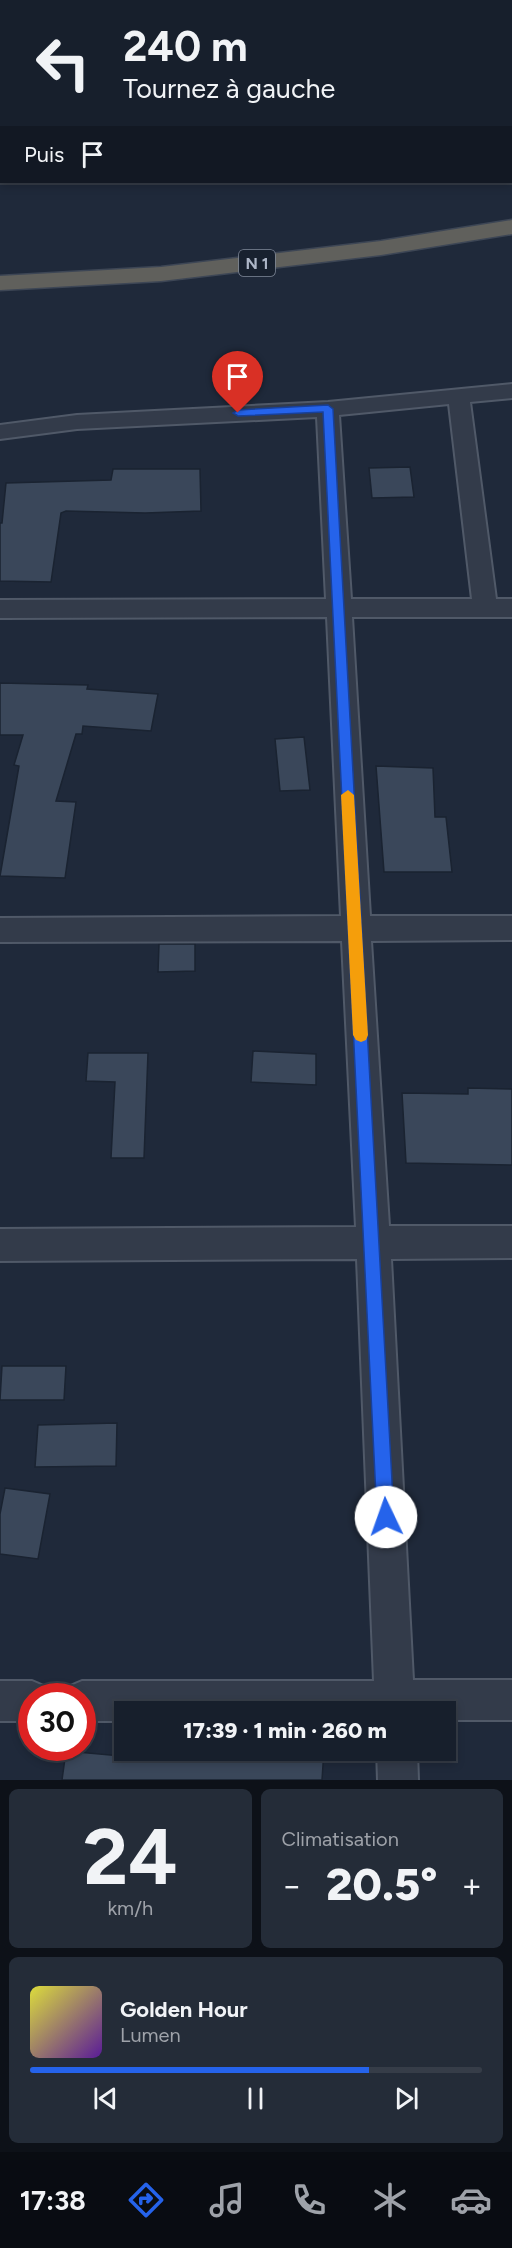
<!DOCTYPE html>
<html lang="fr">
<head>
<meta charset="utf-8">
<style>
  :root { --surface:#171f2c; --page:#242c38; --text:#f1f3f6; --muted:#9ea2a9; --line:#363d48; --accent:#2563eb }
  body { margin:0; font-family:Figtree,sans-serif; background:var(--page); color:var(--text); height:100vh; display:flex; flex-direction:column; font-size:22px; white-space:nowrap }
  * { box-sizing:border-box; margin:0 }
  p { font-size:20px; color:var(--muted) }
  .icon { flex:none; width:33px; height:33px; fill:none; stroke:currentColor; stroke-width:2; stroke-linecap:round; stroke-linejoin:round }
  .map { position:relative; height:1780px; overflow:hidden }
  .drawer { display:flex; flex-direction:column; gap:9px; padding:9px; background:#0d1118; flex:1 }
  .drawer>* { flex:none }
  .guide { position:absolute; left:0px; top:0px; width:513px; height:183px; box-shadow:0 3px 9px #0003,0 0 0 2px var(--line); background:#171f2c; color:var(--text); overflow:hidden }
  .speed { position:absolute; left:18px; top:1683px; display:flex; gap:12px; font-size:30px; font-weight:700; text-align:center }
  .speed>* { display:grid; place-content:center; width:78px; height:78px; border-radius:50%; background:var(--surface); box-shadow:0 3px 9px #0003,0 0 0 2px var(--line); line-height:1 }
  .speed .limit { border:9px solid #d22; background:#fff; color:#111 }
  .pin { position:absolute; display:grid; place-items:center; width:51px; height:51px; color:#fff; margin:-62px -26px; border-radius:50% 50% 50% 0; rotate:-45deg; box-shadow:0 0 6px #0007 }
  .pin .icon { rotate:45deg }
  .me { position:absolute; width:66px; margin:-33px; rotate:357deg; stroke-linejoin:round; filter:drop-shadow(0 0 4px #0008) }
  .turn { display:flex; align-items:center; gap:21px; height:126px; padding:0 24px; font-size:27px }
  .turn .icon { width:78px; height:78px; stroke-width:2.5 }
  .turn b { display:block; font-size:42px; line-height:51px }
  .then { display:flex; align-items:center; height:57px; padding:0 24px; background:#0003; gap:12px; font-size:22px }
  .big { font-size:45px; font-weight:800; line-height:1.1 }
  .drawer .widget { flex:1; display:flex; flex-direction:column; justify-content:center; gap:9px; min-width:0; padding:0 21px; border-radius:9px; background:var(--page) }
  .drawer .dial { align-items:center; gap:0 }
  .dial b { font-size:78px; line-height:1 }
  .song { display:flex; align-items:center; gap:18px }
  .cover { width:72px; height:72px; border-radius:9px; background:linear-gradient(135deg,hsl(60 70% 55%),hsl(270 70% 35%)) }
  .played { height:6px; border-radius:3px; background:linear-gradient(90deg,var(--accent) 75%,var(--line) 75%) }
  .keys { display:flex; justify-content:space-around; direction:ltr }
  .heat { display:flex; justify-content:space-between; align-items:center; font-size:33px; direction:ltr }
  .drawer .tiles { flex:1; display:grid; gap:9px; grid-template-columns:1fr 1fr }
  .widget:last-child { grid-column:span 2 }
  .trip { position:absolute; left:114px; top:1701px; width:342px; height:60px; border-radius:0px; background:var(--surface); box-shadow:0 3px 9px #0003,0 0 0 2px var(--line); font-weight:800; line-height:60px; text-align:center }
  .menu { display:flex; height:96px; justify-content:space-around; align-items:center; background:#090c12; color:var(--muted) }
  .menu .icon { width:42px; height:42px }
  .menu .current { color:var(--accent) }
  .menu b { font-size:27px; color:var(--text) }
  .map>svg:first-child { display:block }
</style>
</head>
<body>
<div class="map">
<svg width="512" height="1780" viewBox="0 0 512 1780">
  <rect width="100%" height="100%" fill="#1f293a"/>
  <path fill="#3a475a" stroke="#1a2331" stroke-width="1.5" d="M 410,467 L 414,497 L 372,498 L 369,468 Z
    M 113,469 L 200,469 L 201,511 L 145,513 L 66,511 L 61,513 L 51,582 L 0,581 L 0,523 L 2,523 L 6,483 L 111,480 Z
    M 0,683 L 88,685 L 87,689 L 158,694 L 151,731 L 83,726 L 82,734 L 76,734 L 56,801 L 76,802 L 65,878 L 0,876 L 19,766 L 14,765 L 23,735 L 0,735 Z
    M 304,737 L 310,790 L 280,791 L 275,739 Z
    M 376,766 L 433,768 L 435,817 L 446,817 L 452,872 L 384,872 Z
    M 159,944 L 195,944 L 195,971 L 158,972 Z
    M 253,1051 L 316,1054 L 316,1085 L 251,1082 Z
    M 88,1053 L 148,1053 L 144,1158 L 111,1158 L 115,1082 L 86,1081 Z
    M 468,1088 L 512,1089 L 512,1165 L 406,1163 L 402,1093 L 468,1094 Z
    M 2,1366 L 66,1366 L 64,1400 L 0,1400 Z
    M 117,1423 L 116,1466 L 35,1467 L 38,1425 Z
    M 5,1488 L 50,1494 L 38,1559 L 0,1554 L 0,1514 Z
    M 154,1750 L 324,1750 L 322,1780 L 62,1780 L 66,1751 L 154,1759 Z"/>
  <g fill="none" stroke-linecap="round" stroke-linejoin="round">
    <g stroke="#505968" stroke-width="4">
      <path id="minor" d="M 87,0 L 103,0 L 86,2 Z
        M 0,27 L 2,27 L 2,37 L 0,37 Z
        M 512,384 L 512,398 L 470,402 L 496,599 L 512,599 L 512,617 L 352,617 L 370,916 L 512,916 L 512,940 L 371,941 L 389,1226 L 512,1226 L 512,1258 L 391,1259 L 413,1680 L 512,1680 L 512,1720 L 446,1720 L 446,1712 L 124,1712 L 124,1721 L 82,1721 L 82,1696 L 64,1696 L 68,1687 L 82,1681 L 374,1681 L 357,1259 L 0,1261 L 0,1229 L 356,1227 L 342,941 L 0,942 L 0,918 L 341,916 L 327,617 L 0,618 L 0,600 L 326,599 L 317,417 L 77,429 L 0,439 L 0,425 L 77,415 L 328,402 ZM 449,404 L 472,599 L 351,599 L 339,415 Z
        M 0,1681 L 32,1681 L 46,1687 L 50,1696 L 32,1696 L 32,1721 L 0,1721 Z
        M 377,1750 L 417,1750 L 418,1780 L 378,1780 Z"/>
    </g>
    <g stroke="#3d4655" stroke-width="3">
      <path id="trunk" d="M 512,220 L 512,234 L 381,255 L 161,281 L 0,290 L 0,276 L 161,267 L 381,241 Z"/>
    </g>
    <use href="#minor" fill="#333b4a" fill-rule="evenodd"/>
    <use href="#trunk" fill="#60605c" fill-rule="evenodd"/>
  </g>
  <path fill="#2563eb" stroke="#184099" stroke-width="1.5" d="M 328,405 L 333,409 L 394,1517 L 392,1524 L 386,1526 L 379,1524 L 377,1517 L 323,412 L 238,416 L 233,413 L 238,410 Z"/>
  <path fill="#f59e0b" d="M 348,790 L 354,795 L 368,1035 L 366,1040 L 361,1042 L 356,1040 L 353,1035 L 341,795 Z"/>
  <g text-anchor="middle" stroke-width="6" stroke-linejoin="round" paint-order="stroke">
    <rect fill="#18212f" stroke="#808999" stroke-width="1.5" x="239" y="250" width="36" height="26" rx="4.5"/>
    <g font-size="16" font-weight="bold" fill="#adb6c7">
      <text x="257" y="269">N 1</text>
    </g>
  </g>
</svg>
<div class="speed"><div class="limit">30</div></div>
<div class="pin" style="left:238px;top:413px;background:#d93025"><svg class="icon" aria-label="arrive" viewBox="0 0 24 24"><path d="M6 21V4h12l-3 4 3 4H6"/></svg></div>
<svg class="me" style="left:386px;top:1517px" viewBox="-20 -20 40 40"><circle r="19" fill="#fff"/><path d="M0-13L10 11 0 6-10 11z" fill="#2563eb"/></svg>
<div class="trip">17:39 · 1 min · 260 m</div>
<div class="guide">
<div class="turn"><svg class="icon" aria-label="left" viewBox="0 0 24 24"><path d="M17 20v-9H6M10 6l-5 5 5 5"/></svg><div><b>240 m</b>Tournez à gauche</div></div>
<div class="then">Puis<svg class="icon" aria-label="arrive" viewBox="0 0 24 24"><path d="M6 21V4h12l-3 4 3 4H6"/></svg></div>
</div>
</div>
<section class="drawer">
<div class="tiles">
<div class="widget dial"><b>24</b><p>km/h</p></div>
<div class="widget"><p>Climatisation</p>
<div class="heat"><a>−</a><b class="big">20.5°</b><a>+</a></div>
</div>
<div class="widget">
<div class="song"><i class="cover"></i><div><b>Golden Hour</b><p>Lumen</p></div></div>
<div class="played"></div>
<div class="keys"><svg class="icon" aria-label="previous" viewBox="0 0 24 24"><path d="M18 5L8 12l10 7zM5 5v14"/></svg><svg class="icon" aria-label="pause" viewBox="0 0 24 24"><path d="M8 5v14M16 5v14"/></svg><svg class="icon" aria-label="next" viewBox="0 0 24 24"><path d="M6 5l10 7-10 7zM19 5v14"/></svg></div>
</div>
</div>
</section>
<nav class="menu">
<b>17:38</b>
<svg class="icon current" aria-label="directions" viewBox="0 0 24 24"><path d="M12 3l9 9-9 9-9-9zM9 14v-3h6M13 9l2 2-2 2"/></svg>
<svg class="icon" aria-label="music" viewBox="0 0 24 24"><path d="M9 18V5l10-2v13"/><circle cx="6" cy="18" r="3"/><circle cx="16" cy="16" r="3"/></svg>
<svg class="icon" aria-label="phone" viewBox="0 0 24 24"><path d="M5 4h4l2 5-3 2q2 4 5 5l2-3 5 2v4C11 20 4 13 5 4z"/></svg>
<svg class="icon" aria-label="climate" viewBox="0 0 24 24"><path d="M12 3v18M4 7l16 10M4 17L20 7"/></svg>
<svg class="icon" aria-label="car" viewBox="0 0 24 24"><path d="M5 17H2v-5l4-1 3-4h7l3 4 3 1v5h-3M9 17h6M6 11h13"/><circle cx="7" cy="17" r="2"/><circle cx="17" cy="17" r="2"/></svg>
</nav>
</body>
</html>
